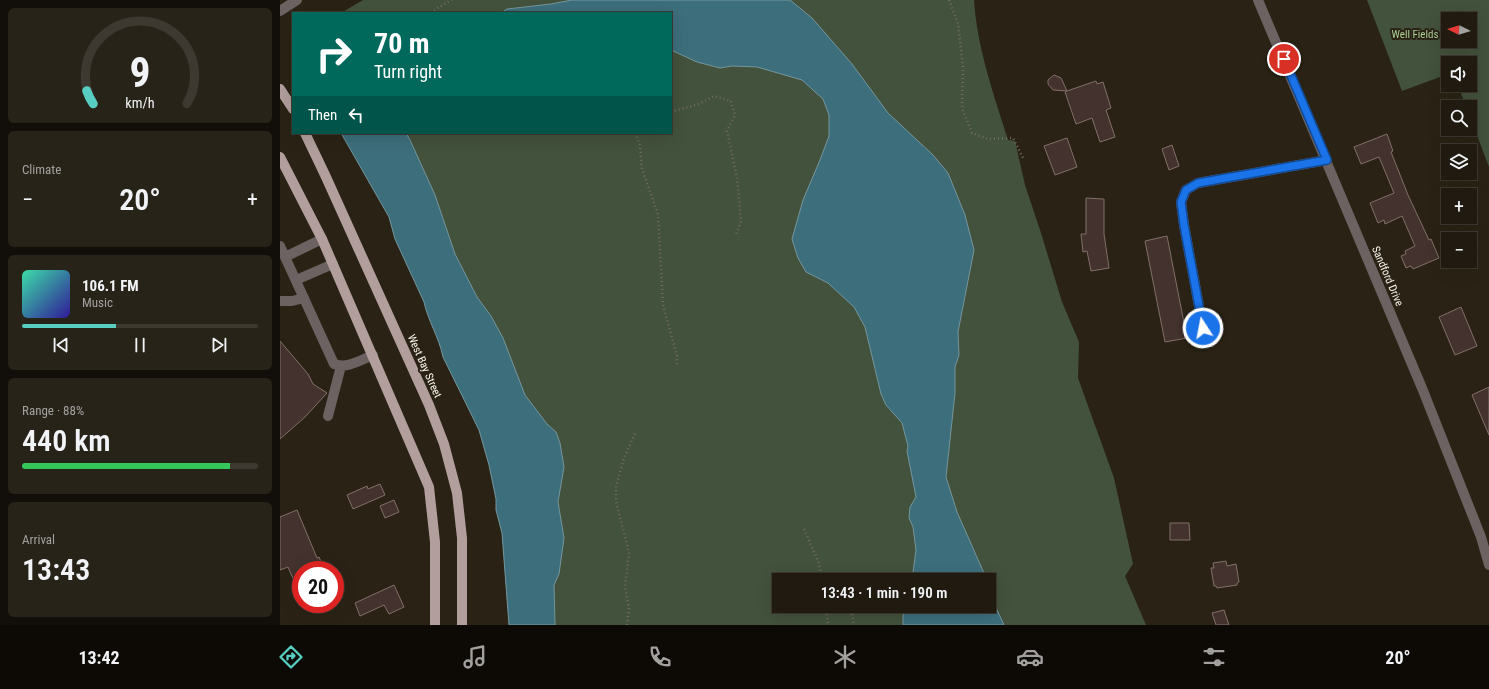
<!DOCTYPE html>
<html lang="en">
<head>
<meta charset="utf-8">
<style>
  :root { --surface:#201a10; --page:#282319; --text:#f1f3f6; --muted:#a2a19f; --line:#3d3830; --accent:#57cec1 }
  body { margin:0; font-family:"Roboto Condensed",sans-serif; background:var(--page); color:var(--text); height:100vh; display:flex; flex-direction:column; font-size:15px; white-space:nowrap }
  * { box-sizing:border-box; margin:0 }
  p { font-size:13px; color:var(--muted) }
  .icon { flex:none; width:22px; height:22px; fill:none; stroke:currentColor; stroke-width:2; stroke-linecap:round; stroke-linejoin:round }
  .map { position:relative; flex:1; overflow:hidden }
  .drawer { display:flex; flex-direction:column; gap:8px; padding:8px; background:#120e09; width:280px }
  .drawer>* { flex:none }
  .banner { position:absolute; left:12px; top:12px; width:380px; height:122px; border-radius:0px; box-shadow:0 4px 16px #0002,0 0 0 1px var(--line); background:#00695c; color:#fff; overflow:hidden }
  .needle { width:26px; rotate:275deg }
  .buttons { position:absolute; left:1161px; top:12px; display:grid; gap:8px }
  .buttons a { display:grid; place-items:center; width:36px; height:36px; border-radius:0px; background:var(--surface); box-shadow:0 4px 16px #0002,0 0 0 1px var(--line); font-size:20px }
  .speed { position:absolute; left:12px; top:561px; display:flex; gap:8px; font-size:20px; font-weight:700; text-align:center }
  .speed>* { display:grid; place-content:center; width:52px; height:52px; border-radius:50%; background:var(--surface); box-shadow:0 4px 16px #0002,0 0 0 1px var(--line); line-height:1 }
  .speed .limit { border:6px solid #d22; background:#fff; color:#111 }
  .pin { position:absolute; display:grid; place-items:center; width:34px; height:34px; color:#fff; margin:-17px; border:2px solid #fff; border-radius:50%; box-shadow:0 1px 4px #0007 }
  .me { position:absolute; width:44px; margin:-22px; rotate:349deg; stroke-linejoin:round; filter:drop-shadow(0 0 3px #0008) }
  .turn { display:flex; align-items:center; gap:14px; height:84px; padding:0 16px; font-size:18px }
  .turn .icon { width:52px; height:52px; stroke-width:2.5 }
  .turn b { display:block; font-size:28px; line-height:34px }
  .then { display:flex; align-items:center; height:38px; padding:0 16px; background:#0003; gap:8px; font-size:15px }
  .big { font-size:30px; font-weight:600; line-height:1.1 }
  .drawer .card { flex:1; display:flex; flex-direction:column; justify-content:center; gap:6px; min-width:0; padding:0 14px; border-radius:6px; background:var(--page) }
  .drawer .dial { align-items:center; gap:0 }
  .dial svg { height:104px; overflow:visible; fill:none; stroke:var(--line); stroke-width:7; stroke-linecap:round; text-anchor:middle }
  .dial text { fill:var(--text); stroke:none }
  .song { display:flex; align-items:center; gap:12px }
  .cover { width:48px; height:48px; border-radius:6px; background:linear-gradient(135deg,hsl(160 70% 55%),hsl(250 70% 35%)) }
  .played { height:4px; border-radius:2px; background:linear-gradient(90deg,var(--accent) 40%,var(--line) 40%) }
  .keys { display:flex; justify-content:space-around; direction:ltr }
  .heat { display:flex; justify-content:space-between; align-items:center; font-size:22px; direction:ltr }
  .charge { height:6px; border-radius:3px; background:linear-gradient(90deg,#34c759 88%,var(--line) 0) }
  .trip { position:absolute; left:492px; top:573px; width:224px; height:40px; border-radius:0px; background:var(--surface); box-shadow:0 4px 16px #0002,0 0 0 1px var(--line); font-weight:600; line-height:40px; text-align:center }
  .menu { display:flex; height:64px; justify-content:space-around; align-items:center; background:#0d0a06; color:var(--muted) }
  .menu .icon { width:28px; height:28px }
  .menu .active { color:var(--accent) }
  .menu b { font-size:18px; color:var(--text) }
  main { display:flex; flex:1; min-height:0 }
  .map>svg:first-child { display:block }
</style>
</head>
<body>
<main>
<section class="drawer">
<div class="card dial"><svg viewBox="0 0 100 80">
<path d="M14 69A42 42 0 1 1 86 69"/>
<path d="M14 69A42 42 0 0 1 9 59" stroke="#57cec1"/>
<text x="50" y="56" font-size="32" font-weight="700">9</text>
<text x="50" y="72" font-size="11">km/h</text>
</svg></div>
<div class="card"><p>Climate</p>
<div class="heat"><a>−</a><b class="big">20°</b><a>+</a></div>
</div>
<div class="card">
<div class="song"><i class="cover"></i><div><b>106.1 FM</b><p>Music</p></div></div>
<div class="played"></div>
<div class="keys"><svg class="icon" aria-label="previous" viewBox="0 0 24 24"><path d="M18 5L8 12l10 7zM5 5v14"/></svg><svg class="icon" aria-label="pause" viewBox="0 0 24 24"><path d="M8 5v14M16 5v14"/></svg><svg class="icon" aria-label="next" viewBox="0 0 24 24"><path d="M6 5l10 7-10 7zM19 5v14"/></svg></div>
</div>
<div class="card"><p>Range · 88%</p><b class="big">440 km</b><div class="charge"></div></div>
<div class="card"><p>Arrival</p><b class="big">13:43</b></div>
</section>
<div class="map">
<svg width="1209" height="625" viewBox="0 0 1209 625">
  <rect width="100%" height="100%" fill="#2a2315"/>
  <path fill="#43523c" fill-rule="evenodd" d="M 83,0 L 694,0 C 697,48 714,95 728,140 L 735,141 L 745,185 L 761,233 L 782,302 L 799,342 L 798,378 L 834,478 L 853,564 L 845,576 L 866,625 L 260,625 L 250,508 L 81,133 L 391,133 L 391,13 L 61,13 ZM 499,580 L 709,580 L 709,606 L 499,606 Z
    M 1087,0 L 1209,0 L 1209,167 L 1190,117 L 1190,107 L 1186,107 L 1178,85 L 1190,85 L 1190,63 L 1168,63 L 1168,74 L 1122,91 ZM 1168,19 L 1190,19 L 1190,41 L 1168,41 Z"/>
  <path fill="#3d6e7c" stroke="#75969d" d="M 292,0 L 510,0 L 532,18 L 572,64 L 608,113 L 653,155 L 668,173 L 685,215 L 694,250 L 678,332 L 679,355 L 675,367 L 675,393 L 666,477 L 677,512 L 707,580 L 632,580 L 636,550 L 633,527 L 629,518 L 630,507 L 636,497 L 627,451 L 628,446 L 622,423 L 606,405 L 601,394 L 585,327 L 574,307 L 548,283 L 526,272 L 518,258 L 512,239 L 523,200 L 540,160 L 549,136 L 549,115 L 543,99 L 522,80 L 477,67 L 452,66 L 440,68 L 417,62 L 391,50 L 391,13 L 221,13 L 227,9 L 271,4 Z
    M 61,133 L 126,133 L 130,140 L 155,195 L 175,254 L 197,297 L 211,316 L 223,338 L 245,395 L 267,424 L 276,432 L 280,443 L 284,467 L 278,502 L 284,538 L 279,574 L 274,585 L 275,625 L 229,625 L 222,533 L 216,510 L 216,499 L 209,465 L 199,430 L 163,357 C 159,337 148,321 144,302 L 115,239 L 109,217 Z
    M 709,583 L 717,610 L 724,625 L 623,625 L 623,616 L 626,606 L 709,606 Z"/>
  <path fill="#43322d" stroke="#826f69" d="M 774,75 L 781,78 L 787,91 L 816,81 L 817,84 L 823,82 L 831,108 L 826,110 L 835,137 L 820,142 L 812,118 L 796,124 L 785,92 L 787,91 L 773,90 L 768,84 L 768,80 Z
    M 1107,134 L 1113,151 L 1111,152 L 1128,195 L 1149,240 L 1151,239 L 1159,258 L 1133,269 L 1131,266 L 1126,268 L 1121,256 L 1126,254 L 1125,251 L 1135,246 L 1122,216 L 1105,224 L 1104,220 L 1098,223 L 1090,203 L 1114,193 L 1099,157 L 1081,164 L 1074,147 Z
    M 787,138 L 797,167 L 775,175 L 764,146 Z
    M 892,145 L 899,166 L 889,170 L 882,149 Z
    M 806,198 L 824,199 L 824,234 L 829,268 L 811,271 L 807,251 L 803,252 L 801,234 L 806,234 Z
    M 887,236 L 907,338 L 885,342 L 865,241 Z
    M 1181,307 L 1197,346 L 1175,355 L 1159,317 Z
    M 0,341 L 28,374 L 33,384 L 47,393 L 25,417 L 0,439 Z
    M 1209,387 L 1209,435 L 1192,395 Z
    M 100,484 L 105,495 L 73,509 L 67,495 L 87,486 L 88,489 Z
    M 114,500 L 119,512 L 105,518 L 100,506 Z
    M 17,510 L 37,558 L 39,557 L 43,566 L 36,570 L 21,570 L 21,597 L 8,567 L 0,570 L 0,517 Z
    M 890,523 L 909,523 L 910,540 L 890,540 Z
    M 946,561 L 947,566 L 956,564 L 959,582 L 957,583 L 957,585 L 937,588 L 936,586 L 934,586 L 931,568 L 934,568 L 933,563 Z
    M 114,585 L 124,607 L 109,614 L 104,605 L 80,616 L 75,603 Z
    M 944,610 L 949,625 L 936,625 L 932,613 Z"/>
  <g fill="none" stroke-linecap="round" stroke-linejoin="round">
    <path stroke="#726c60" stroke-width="2.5" stroke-dasharray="1 3" stroke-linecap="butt" d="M 669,0 L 678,24 L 683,66 L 682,108 L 692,133 L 708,139 L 733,138 L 743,158
      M 151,13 L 159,7 L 172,0
      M 391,112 L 419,104 L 434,96 L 451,101 L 455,115 L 447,131 L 457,178 L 461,221 L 456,235
      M 355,133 L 360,145 L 362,169 L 378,214 L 383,305 L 397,356 L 397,367
      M 524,529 L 538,561 L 543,580
      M 546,606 L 548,625
      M 571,606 L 574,625
      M 347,625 L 349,609 L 345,586 L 349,553 L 336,502 L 336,487 L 344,458 L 356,432"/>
    <path stroke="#6b6261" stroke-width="10" d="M 978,0 L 1142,388 L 1201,537 L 1209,565
      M 0,11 L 17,0
      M 0,246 L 54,364 C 67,369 81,360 93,355
      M 5,257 L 42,239
      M 16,280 L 53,264
      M 0,301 L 12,301 L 24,298
      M 923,328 L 904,225 L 901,202 L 906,190 L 918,183 L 1047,160
      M 48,416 L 61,366"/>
    <path stroke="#b29f9d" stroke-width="10" d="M 0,89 L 13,109
      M 25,133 L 46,177 L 149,405 L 164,444 L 177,493 L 182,538 L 182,625
      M 0,157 L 42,239 L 149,487 L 155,542 L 155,625"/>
  </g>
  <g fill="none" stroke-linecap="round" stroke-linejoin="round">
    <g stroke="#114b97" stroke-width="10">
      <path id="route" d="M 923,328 L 904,225 L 901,202 L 906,190 L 918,183 L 1047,160 L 1004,59"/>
    </g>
    <use href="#route" stroke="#1a73e8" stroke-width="7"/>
  </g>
  <g text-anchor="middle" stroke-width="4" stroke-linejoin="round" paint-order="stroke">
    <g font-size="11" fill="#a9cf96" stroke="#2a2315">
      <text x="1135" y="38">Well Fields</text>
    </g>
    <g font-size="11" fill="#f9f4eb" stroke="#2a2315">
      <text transform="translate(1108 276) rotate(67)" y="4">Sandford Drive</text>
      <text transform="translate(145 366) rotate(66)" y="4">West Bay Street</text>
    </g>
  </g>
</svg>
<div class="buttons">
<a><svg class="needle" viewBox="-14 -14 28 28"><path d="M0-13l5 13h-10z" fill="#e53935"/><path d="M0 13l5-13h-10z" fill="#a2a19f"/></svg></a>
<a><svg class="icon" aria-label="sound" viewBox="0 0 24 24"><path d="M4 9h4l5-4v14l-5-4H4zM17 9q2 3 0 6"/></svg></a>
<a><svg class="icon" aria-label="search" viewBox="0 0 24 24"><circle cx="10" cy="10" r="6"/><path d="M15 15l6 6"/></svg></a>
<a><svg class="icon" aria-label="layers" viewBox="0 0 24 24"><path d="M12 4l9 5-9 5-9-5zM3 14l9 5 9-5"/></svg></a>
<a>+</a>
<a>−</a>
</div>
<div class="speed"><div class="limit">20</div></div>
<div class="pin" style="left:1004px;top:59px;background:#d93025"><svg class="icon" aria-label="arrive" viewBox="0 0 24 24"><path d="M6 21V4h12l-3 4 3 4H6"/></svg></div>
<svg class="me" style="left:923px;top:328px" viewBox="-20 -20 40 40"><circle r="17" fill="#1a73e8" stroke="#fff" stroke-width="3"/><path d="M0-11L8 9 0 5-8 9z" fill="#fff"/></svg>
<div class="trip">13:43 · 1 min · 190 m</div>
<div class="banner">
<div class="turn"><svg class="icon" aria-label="right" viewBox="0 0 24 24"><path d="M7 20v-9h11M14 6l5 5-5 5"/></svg><div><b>70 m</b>Turn right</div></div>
<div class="then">Then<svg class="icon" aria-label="left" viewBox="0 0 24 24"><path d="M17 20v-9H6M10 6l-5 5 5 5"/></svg></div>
</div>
</div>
</main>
<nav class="menu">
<b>13:42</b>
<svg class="icon active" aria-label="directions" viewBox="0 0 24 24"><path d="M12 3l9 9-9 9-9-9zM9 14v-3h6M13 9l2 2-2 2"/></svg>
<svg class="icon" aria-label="music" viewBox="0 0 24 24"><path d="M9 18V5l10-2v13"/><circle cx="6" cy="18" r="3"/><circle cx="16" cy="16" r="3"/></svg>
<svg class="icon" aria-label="phone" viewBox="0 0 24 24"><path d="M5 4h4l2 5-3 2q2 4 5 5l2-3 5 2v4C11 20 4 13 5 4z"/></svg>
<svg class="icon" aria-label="climate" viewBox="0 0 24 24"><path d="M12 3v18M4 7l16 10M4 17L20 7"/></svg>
<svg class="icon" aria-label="car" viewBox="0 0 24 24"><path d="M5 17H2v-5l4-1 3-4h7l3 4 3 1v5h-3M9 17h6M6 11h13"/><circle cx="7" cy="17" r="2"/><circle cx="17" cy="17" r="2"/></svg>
<svg class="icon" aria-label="filters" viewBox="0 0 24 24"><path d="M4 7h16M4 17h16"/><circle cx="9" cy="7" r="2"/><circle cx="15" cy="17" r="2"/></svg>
<b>20°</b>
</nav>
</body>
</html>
